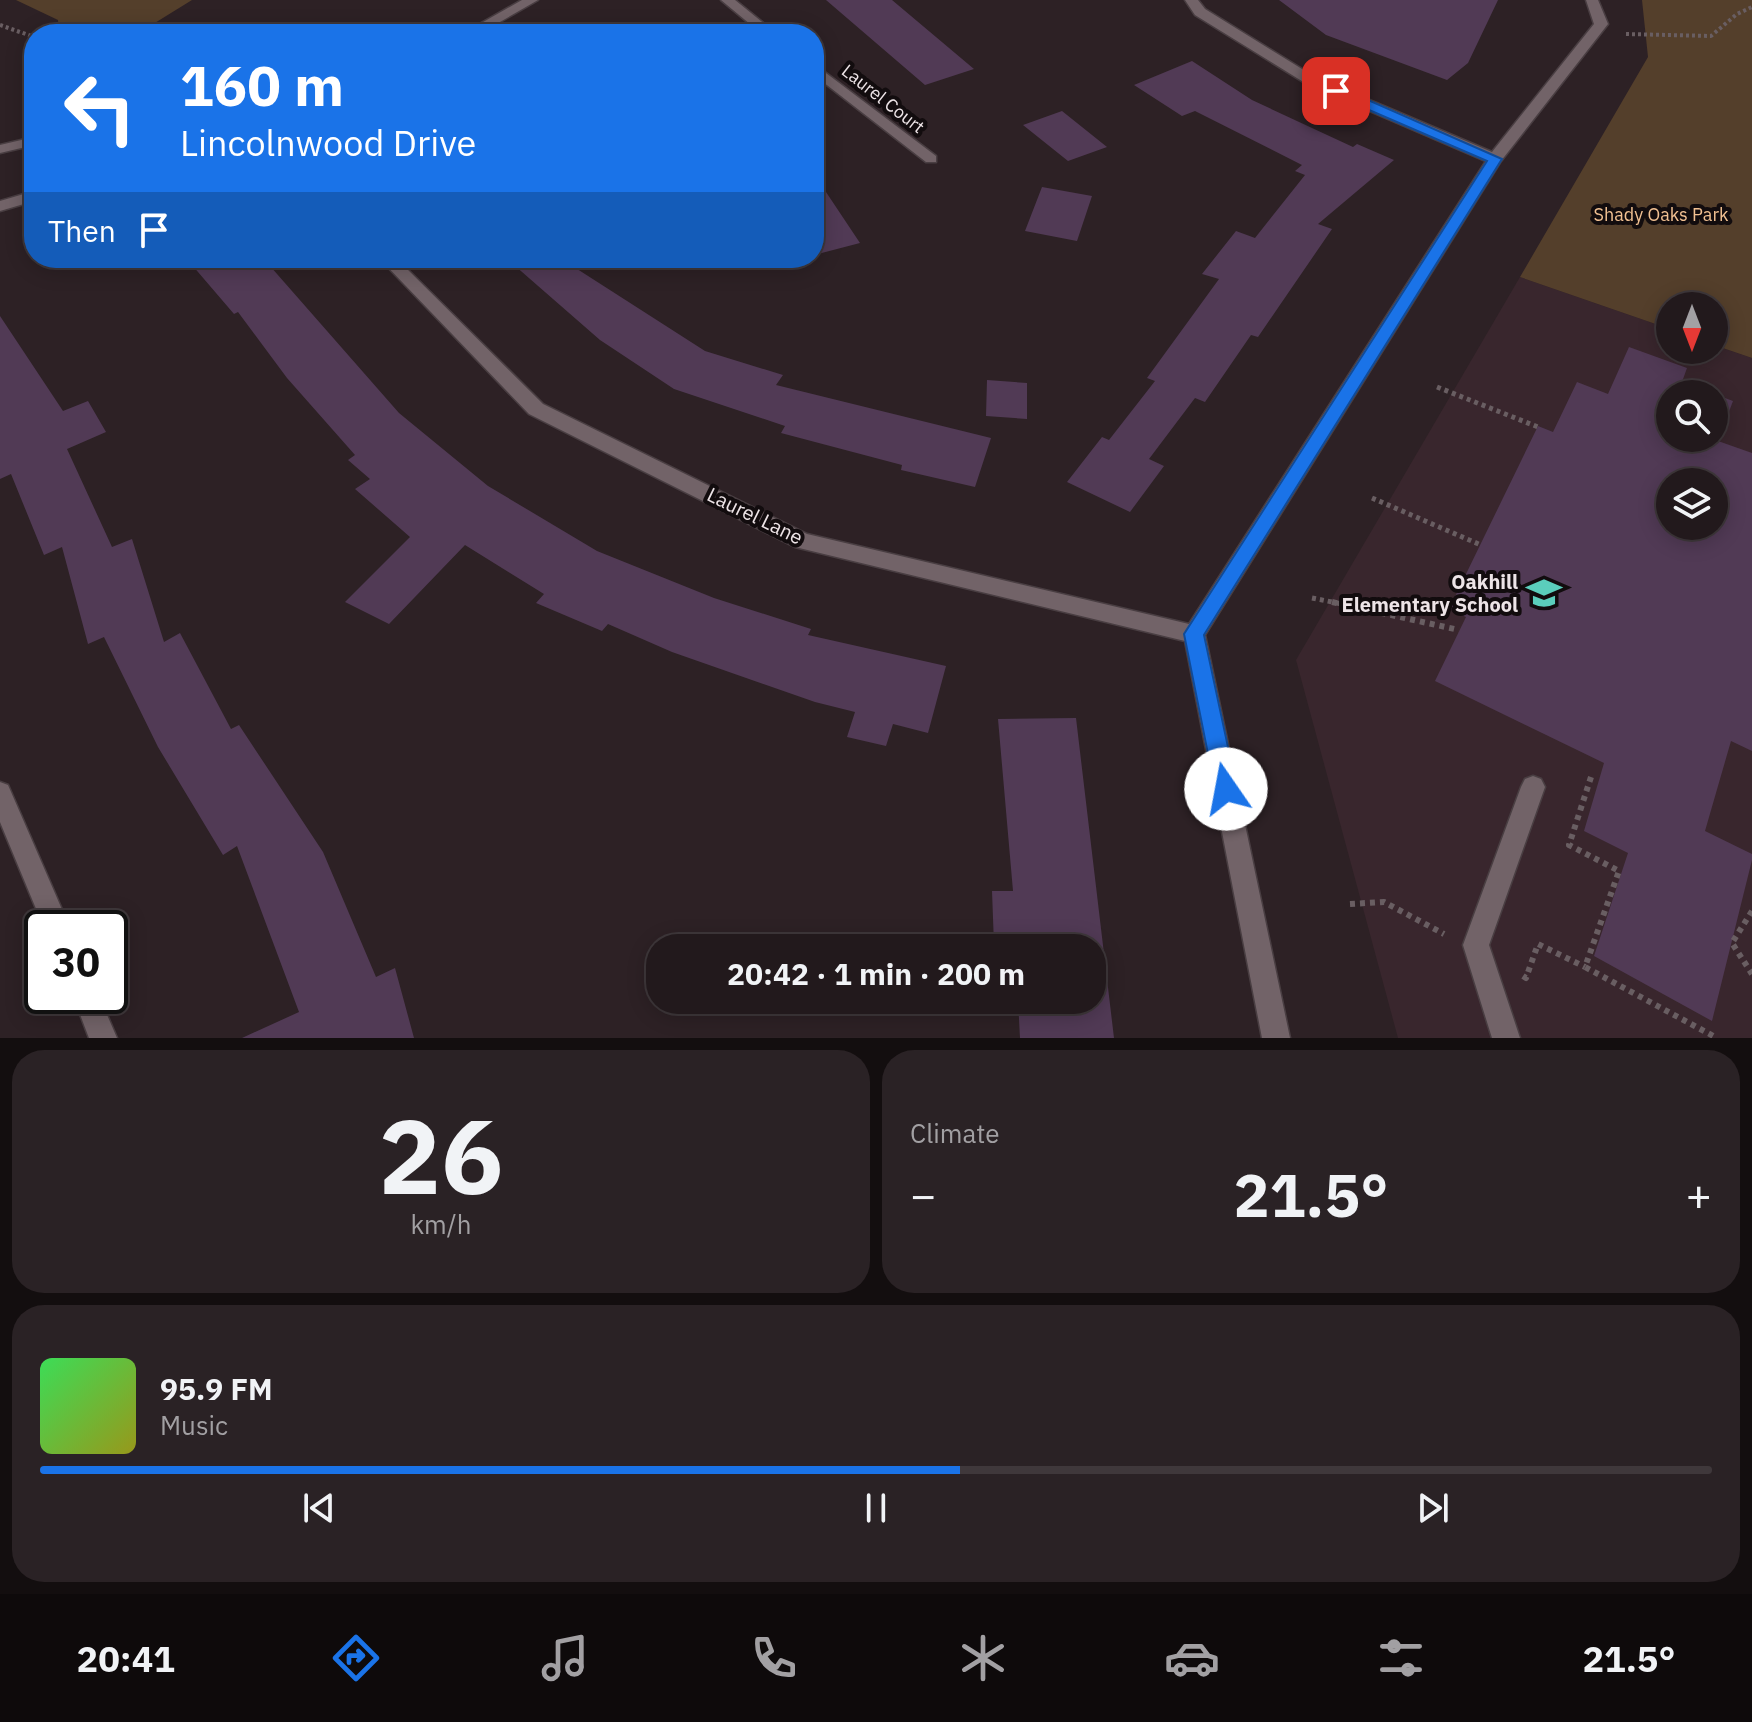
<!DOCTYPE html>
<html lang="en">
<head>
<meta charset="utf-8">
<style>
  :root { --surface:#22191c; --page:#2a2225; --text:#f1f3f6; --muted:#a2a0a3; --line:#3f383b; --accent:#1a73e8 }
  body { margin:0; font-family:"IBM Plex Sans",sans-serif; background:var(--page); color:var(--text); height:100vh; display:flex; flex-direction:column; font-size:30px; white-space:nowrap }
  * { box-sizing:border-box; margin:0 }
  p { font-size:26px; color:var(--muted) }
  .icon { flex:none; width:44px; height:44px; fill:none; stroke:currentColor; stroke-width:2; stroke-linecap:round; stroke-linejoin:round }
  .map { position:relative; height:1038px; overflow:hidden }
  .sheet { display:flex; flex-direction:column; gap:12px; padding:12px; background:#130e0f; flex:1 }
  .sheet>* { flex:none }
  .top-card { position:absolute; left:24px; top:24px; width:800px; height:244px; border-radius:32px; box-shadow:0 4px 20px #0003,0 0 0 2px var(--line); background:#1a73e8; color:#fff; overflow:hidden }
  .needle { width:52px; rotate:180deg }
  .buttons { position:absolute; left:1656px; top:292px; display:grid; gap:16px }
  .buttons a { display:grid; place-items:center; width:72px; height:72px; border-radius:50%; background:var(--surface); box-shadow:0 4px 20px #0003,0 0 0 2px var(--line); font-size:40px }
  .speed { position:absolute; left:24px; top:910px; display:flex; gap:16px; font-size:40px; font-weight:700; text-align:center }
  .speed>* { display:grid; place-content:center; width:104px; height:104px; border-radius:50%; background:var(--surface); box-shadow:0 4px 20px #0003,0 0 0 2px var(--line); line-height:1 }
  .speed .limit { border:4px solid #111; border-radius:12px; background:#fff; color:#111 }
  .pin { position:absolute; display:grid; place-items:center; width:68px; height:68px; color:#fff; margin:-34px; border-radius:16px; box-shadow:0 4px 12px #0006 }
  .me { position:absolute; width:88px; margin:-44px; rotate:348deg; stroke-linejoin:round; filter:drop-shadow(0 0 6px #0008) }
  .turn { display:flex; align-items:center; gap:28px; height:168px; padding:0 24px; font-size:36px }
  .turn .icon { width:104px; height:104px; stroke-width:2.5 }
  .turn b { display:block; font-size:56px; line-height:68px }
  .then { display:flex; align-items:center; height:76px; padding:0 24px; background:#0003; gap:16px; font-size:30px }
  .big { font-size:60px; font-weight:700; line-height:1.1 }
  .sheet .card { flex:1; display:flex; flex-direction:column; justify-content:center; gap:12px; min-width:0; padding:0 28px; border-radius:32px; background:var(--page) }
  .sheet .dial { align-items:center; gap:0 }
  .dial b { font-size:104px; line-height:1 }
  .song { display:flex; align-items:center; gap:24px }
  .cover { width:96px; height:96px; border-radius:12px; background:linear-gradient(135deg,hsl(130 70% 55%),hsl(60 70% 35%)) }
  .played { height:8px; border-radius:4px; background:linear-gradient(90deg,var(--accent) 55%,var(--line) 55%) }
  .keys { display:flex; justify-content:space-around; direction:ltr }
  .heat { display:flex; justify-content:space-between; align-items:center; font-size:44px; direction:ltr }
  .sheet .tiles { flex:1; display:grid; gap:12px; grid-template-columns:1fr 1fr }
  .card:last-child { grid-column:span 2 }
  .trip { position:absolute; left:646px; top:934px; width:460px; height:80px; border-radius:32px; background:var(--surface); box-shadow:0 4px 20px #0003,0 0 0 2px var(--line); font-weight:700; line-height:80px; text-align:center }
  .menu { display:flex; height:128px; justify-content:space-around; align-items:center; background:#0e0a0b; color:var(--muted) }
  .menu .icon { width:56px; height:56px }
  .menu .active { color:var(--accent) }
  .menu b { font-size:36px; color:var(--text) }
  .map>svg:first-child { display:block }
</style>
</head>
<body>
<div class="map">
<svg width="1752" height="1038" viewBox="0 0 1752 1038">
  <rect width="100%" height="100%" fill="#2d2125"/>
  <path fill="#39262d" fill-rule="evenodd" d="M 1520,277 L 1670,329 L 1670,350 L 1714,350 L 1714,345 L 1752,358 L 1752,1038 L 1398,1038 L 1296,660 ZM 1670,394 L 1714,394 L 1714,438 L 1670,438 ZM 1670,482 L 1714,482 L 1714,526 L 1670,526 Z"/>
  <path fill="#543f2b" d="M 16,0 L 192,0 L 137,34 L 59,34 L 58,20 Z
    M 1642,0 L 1752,0 L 1752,358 L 1714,345 L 1714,306 L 1670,306 L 1670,329 L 1520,277 L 1648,57 Z"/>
  <path fill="#513a55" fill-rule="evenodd" d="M 826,0 L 892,0 L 974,69 L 925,85 Z
    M 1279,0 L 1498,0 L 1468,63 L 1447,80 L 1326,35 Z
    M 1192,61 L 1252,100 L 1353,147 L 1357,144 L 1394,160 L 1318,224 L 1332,229 L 1258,337 L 1251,335 L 1205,402 L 1195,398 L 1149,459 L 1164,466 L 1130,512 L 1067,482 L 1102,437 L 1109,440 L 1155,381 L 1147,378 L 1219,279 L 1202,274 L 1236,231 L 1255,238 L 1305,175 L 1295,171 L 1302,165 L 1195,111 L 1182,116 L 1134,85 Z
    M 1062,111 L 1107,147 L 1068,161 L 1023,125 Z
    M 814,174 L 860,243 L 814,255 Z
    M 1042,187 L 1092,196 L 1077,241 L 1025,231 Z
    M 186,258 L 263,258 L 399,413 L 488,486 L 597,551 L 714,598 L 811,629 L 808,635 L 946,666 L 928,733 L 893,724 L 886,746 L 847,737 L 855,712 L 815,702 L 672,652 L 608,624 L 602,631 L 536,603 L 544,594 L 465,545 L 389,624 L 345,602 L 410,537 L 355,489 L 370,479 L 348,460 L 355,455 L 287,378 L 238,312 L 234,314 Z
    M 506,258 L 560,258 L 705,351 L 783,375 L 776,385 L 991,438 L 975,487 L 901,470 L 902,465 L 781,433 L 785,426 L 674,389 L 600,340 Z
    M 0,316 L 63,411 L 88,401 L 106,432 L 67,449 L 112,547 L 132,539 L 164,642 L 180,633 L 231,729 L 239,725 L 323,852 L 376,977 L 395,968 L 414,1038 L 242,1038 L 299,1012 L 237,846 L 223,855 L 158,747 L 104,637 L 88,644 L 62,547 L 44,555 L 11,474 L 0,479 Z
    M 1629,347 L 1687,368 L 1682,382 L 1733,401 L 1718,441 L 1752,453 L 1752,751 L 1731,741 L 1705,831 L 1752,854 L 1752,860 L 1712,1021 L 1594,956 L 1628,853 L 1584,831 L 1604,763 L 1435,681 L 1466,617 L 1449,609 L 1538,426 L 1553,432 L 1577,382 L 1608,394 ZM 1670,394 L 1714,394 L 1714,438 L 1670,438 ZM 1670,482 L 1714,482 L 1714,526 L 1670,526 Z
    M 987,380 L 1027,383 L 1027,419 L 986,416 Z
    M 1076,718 L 1114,1038 L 1020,1038 L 1018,1000 L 1092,1000 L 1092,948 L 994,945 L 992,891 L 1013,891 L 998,719 Z"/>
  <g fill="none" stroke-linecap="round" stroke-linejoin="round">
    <g stroke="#493e42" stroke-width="3">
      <path id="minor" d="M 522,0 L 538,0 L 479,34 L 462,34 Z
        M 721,0 L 735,0 L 777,34 L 762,34 Z
        M 1185,0 L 1198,0 L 1205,9 L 1315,77 L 1492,152 L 1594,24 L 1586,0 L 1598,0 L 1608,24 L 1501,161 L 1205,635 L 1290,1038 L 1262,1038 L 1185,641 L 795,547 L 529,414 L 379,258 L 396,258 L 543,404 L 807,534 L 1189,624 L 1486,161 L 1305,83 L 1195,15 Z
        M 814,64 L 936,156 L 936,162 L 926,162 L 814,75 Z
        M 34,137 L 34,145 L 0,153 L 0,145 Z
        M 34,191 L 34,201 L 0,211 L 0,201 Z
        M 1533,776 L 1541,779 L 1545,787 L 1489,945 L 1520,1038 L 1492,1038 L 1463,945 L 1521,787 L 1525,779 Z
        M 0,782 L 8,785 L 70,928 L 44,928 L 0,822 Z
        M 73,996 L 99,996 L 117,1038 L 89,1038 Z"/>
    </g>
    <path stroke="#695e62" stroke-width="4" stroke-dasharray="3 3" stroke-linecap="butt" d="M 0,25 L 34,37
      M 1626,34 L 1711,36 L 1737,14 L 1752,7"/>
    <path stroke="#695e62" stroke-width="5" stroke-dasharray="4 4" stroke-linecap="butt" d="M 1437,387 L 1538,427
      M 1372,498 L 1481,545
      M 1312,598 L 1342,604"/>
    <path stroke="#695e62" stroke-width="6" stroke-dasharray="5 5" stroke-linecap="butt" d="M 1332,602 L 1459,630
      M 1591,777 L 1569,845 L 1619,871 L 1585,967 L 1717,1038
      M 1350,904 L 1384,902 L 1444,934
      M 1752,911 L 1732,943 L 1752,974
      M 1523,976 L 1526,978 L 1538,944 L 1585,967"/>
    <use href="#minor" fill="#726368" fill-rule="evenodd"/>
  </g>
  <path fill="#1a73e8" stroke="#114b97" stroke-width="2" d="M 1332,88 L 1341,88 L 1502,159 L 1204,635 L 1237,789 L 1233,796 L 1226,799 L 1218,796 L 1215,789 L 1184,634 L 1487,161 L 1332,94 Z"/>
  <defs>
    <g id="school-bare" transform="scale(2.76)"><path d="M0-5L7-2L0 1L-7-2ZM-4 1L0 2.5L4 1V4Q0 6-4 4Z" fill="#5bcebc" stroke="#120c0e" stroke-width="2.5" paint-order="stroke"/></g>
  </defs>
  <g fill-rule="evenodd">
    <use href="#school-bare" x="1544" y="593"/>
  </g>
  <g text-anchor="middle" stroke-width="8" stroke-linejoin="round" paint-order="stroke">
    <g font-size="18" fill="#ede4e7" stroke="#120c0e">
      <text transform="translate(883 99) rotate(38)" y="6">Laurel Court</text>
    </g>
    <g font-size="18" fill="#f2c192" stroke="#120c0e">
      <text x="1661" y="221">Shady Oaks Park</text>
    </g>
    <g font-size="20" fill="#ede4e7" stroke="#120c0e">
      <text transform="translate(755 516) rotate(26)" y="7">Laurel Lane</text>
    </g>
    <g font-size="20" font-weight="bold" fill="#ede4e7" stroke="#120c0e" text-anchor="end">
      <text x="1518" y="589">Oakhill<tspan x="1518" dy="23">Elementary School</tspan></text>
    </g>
  </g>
</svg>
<div class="buttons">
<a><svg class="needle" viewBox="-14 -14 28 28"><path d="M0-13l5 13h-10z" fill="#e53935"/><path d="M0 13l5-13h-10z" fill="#a2a0a3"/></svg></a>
<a><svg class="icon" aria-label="search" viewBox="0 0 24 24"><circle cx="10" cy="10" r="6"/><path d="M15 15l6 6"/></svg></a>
<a><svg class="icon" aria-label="layers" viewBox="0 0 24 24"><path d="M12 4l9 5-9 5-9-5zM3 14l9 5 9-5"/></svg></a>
</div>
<div class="speed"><div class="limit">30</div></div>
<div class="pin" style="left:1336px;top:91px;background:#d93025"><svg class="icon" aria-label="arrive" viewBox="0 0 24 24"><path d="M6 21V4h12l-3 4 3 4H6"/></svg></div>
<svg class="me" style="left:1226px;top:789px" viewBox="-20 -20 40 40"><circle r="19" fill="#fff"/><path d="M0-13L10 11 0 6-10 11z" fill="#1a73e8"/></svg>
<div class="trip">20:42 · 1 min · 200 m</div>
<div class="top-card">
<div class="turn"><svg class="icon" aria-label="left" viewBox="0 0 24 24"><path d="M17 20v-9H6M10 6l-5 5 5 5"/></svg><div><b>160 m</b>Lincolnwood Drive</div></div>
<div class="then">Then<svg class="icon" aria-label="arrive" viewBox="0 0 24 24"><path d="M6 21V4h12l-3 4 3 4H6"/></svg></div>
</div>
</div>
<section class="sheet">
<div class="tiles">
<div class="card dial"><b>26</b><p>km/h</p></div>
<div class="card"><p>Climate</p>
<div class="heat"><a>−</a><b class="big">21.5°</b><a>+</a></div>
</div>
<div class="card">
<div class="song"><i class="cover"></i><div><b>95.9 FM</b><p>Music</p></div></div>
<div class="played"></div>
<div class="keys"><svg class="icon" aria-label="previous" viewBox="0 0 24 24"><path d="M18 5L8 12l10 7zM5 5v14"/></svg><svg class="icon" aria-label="pause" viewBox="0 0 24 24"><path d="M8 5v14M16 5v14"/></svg><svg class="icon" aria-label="next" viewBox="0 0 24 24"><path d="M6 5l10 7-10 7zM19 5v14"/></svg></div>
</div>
</div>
</section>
<nav class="menu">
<b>20:41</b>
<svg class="icon active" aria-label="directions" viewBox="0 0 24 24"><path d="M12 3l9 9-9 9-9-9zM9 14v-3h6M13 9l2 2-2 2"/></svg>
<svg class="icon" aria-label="music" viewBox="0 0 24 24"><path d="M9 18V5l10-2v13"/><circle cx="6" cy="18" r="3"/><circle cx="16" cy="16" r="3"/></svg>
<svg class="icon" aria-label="phone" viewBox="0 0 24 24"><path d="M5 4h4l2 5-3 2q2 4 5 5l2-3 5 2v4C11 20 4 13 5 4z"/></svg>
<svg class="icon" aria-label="climate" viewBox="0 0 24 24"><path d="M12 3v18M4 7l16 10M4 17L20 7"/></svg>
<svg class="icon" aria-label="car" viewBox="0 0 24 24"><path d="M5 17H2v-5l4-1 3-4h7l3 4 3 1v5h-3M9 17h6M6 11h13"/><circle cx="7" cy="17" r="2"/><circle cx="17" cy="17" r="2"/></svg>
<svg class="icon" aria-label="filters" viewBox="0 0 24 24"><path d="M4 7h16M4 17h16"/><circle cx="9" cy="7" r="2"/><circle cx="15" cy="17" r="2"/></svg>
<b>21.5°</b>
</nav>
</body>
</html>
